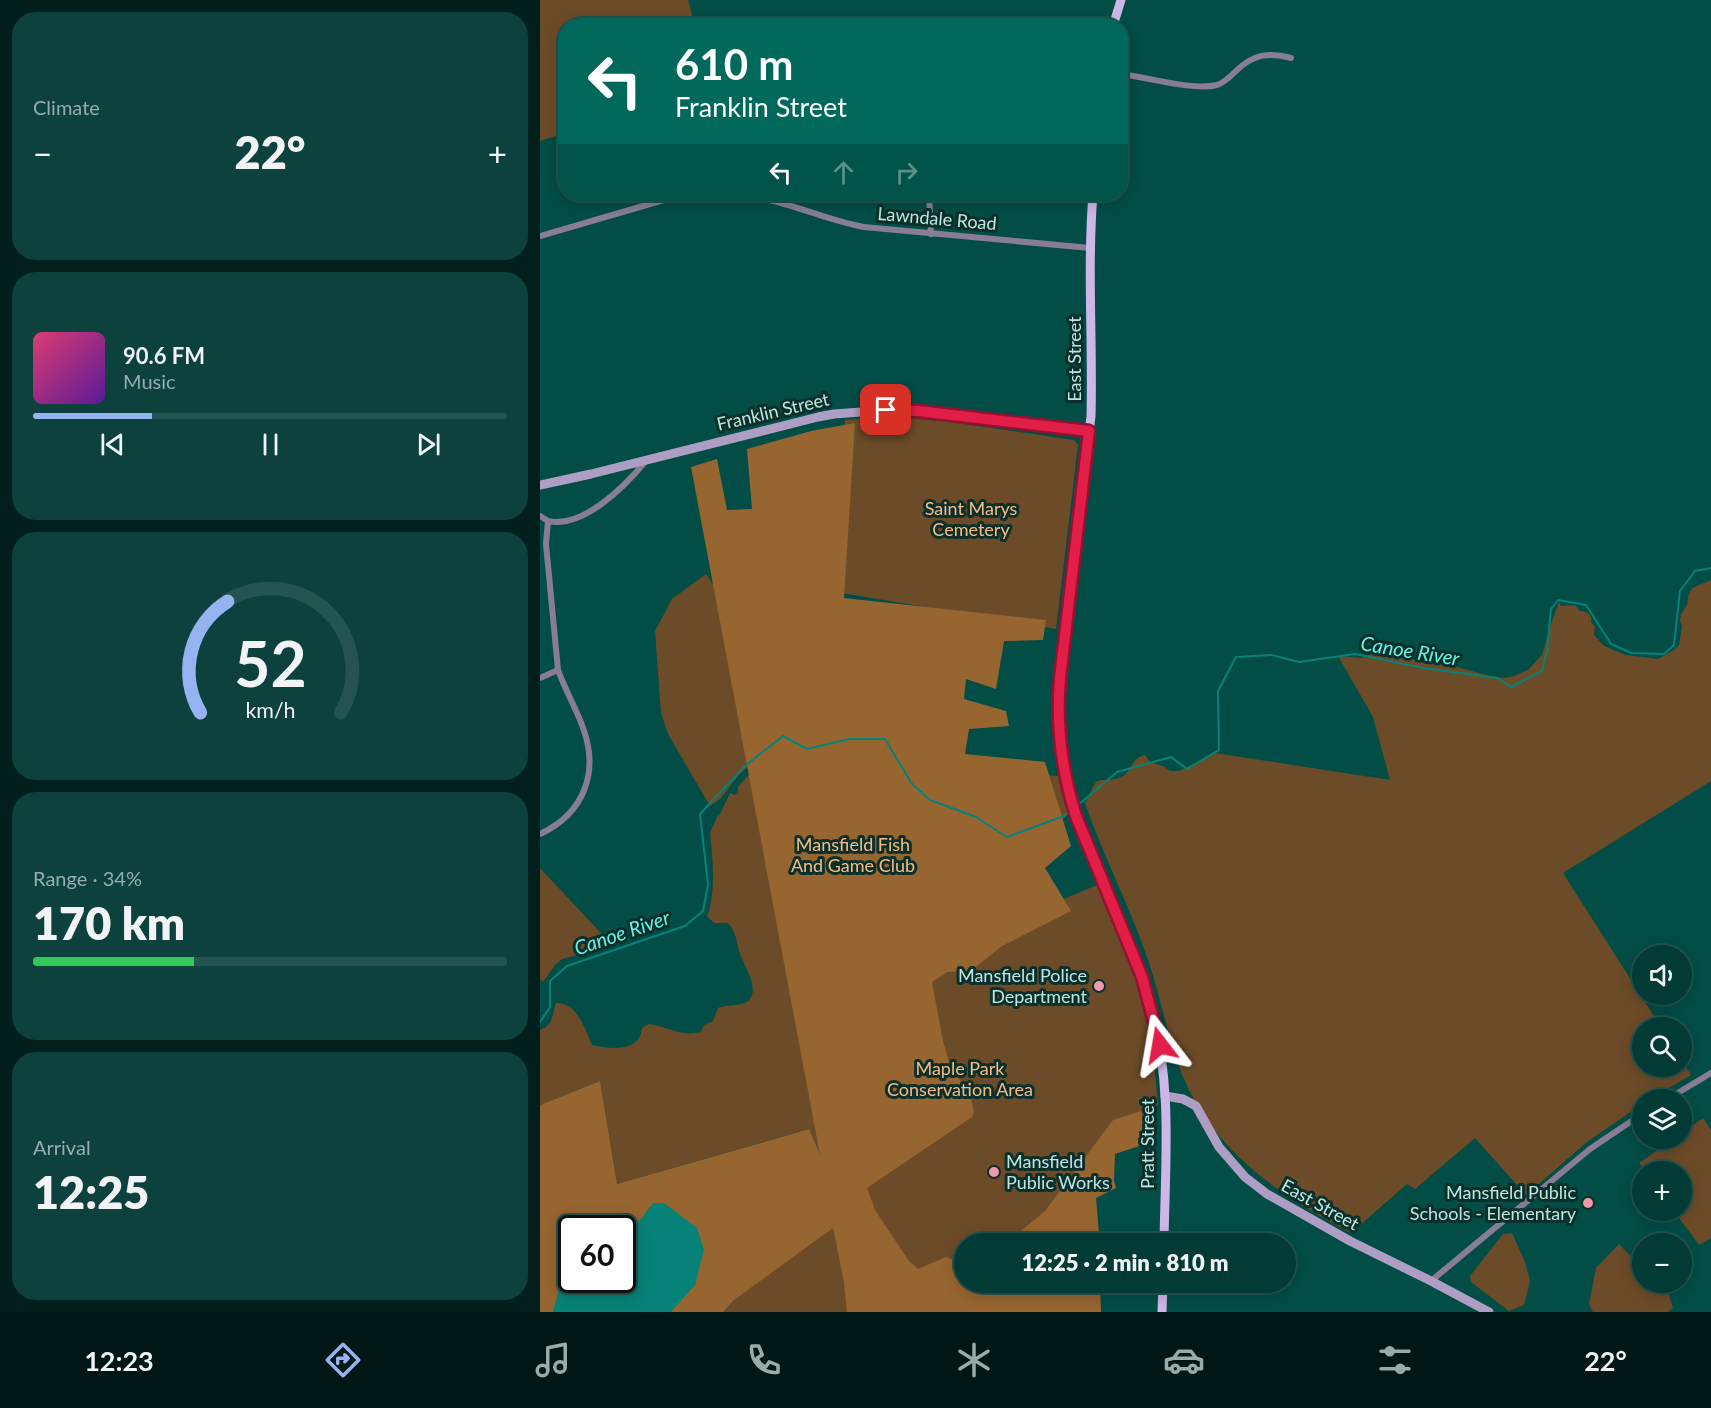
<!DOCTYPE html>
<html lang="en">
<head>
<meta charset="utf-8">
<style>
  :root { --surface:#023a35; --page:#0c413d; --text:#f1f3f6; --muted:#96adad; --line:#235450; --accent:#95b2f1 }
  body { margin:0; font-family:Lato,sans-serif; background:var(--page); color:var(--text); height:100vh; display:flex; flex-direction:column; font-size:22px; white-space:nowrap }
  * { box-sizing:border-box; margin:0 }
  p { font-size:20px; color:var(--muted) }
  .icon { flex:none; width:33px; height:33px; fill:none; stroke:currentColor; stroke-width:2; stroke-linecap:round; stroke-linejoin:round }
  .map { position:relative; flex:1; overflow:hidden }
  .drawer { display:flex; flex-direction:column; gap:12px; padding:12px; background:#01201d; width:540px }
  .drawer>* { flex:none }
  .banner { position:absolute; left:18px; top:18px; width:570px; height:183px; border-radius:24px; box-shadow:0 3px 15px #0003,0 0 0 2px var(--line); background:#00695c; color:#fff; overflow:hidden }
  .controls { position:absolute; left:1092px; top:945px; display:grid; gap:12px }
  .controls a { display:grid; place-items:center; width:60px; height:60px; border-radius:50%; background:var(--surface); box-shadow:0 3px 15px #0003,0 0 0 2px var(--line); font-size:30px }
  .speed { position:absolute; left:18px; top:1215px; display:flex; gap:12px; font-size:30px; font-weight:700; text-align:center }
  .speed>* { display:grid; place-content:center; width:78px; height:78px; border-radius:50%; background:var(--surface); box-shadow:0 3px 15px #0003,0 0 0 2px var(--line); line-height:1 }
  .speed .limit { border:3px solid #111; border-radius:9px; background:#fff; color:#111 }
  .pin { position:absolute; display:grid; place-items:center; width:51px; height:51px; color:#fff; margin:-26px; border-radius:12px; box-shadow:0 3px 9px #0006 }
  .me { position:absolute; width:66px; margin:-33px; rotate:346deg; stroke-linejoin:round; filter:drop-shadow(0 0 4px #0008) }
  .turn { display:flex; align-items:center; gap:21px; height:126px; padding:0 18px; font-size:27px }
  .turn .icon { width:78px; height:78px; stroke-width:2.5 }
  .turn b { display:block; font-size:42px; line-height:51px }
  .lanes { display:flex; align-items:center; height:57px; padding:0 18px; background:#0003; justify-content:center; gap:30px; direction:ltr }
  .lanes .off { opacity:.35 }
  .big { font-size:45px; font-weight:800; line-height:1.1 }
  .drawer .widget { flex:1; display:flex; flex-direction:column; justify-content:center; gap:9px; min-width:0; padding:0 21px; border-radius:24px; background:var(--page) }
  .drawer .dial { align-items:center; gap:0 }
  .dial svg { height:156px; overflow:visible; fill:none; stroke:var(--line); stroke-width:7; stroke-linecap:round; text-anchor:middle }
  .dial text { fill:var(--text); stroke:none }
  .song { display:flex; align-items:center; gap:18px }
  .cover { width:72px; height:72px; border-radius:9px; background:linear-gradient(135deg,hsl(340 70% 55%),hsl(270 70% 35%)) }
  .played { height:6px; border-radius:3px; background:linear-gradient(90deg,var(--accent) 25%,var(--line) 25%) }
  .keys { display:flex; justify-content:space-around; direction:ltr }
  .heat { display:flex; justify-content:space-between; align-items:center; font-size:33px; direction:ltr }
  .charge { height:9px; border-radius:4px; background:linear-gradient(90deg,#34c759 34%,var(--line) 0) }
  .trip { position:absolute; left:414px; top:1233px; width:342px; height:60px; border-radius:30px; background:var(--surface); box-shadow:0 3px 15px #0003,0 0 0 2px var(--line); font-weight:800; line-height:60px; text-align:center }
  .menu { display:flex; height:96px; justify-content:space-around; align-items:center; background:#011715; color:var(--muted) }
  .menu .icon { width:42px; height:42px }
  .menu .current { color:var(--accent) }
  .menu b { font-size:27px; color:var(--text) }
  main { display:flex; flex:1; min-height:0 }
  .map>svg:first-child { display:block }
</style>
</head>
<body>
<main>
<section class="drawer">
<div class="widget"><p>Climate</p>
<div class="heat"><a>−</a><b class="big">22°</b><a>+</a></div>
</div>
<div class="widget">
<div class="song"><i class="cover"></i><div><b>90.6 FM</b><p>Music</p></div></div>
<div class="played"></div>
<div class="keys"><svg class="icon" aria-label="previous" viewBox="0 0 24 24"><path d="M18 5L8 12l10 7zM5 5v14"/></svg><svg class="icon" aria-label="pause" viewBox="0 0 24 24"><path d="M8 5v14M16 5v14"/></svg><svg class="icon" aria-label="next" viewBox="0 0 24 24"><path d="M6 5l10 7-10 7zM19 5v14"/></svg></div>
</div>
<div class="widget dial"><svg viewBox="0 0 100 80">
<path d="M14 69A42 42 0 1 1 86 69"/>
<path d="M14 69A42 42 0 0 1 28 12" stroke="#95b2f1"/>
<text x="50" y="56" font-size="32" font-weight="700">52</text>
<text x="50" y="72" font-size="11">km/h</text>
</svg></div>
<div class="widget"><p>Range · 34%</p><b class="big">170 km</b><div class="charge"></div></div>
<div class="widget"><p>Arrival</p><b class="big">12:25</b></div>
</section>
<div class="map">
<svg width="1171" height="1312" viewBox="0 0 1171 1312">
  <rect width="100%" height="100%" fill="#034d47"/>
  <path fill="#6c4b28" d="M 0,0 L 148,0 L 155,25 L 26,26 L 25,133 L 0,141 Z
    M 349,416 L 410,422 L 534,440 L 538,445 L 516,629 L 290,591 L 305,420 Z
    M 166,574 L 195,617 L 445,771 L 518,776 L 528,814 L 522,820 L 459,926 L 557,885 C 571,918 586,950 597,983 C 609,1023 615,1064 618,1105 L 561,1153 L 512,1243 L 424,1244 L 424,1282 L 473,1312 L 183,1312 L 194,1300 L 268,1129 L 77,1184 L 60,1081 L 0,1105 L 0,1030 C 14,1025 12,1014 16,1003 C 37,1002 45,1029 52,1045 C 64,1048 91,1052 99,1038 C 101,1035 101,1031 102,1028 L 109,1024 C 129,1027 140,1037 161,1032 L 164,1025 L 173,1021 L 178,1008 C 188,1004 204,1007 210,999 C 219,987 204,966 200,954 C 197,943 196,932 188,923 L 174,923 L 167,916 C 176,893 173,859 170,834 C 171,827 176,823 177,816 L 180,814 L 190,793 L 195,795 L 198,791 L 198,787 L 211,772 L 235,739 L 198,776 L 180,799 L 170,806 L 128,734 L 121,713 L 115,631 L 132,599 Z
    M 1171,580 L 1171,781 L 1023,873 L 1121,1027 L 1102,1028 L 1102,1066 L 1142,1066 L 1142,1061 L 1151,1075 L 1110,1099 L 1102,1100 L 1102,1104 L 1047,1142 L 986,1195 L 935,1138 L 875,1189 L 867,1184 L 811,1233 C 740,1196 672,1150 642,1074 C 627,1037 621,997 608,960 C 590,906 563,856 545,803 C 550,796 551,788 557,781 C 564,779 573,781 581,777 C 593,771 590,758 605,755 L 610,762 L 623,766 L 630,771 L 639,771 L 675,753 L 850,780 L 833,717 L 798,656 L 822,658 L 837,652 L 847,650 L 881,662 L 913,666 L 950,676 L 965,678 L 974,676 L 988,670 L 1002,655 L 1011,624 L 1019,602 L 1021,606 L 1035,605 L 1040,611 L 1047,612 L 1051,617 L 1051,622 L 1055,627 L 1054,635 L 1063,645 L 1071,649 L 1086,655 L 1118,659 L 1134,650 L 1139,645 L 1142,626 L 1140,621 L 1141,614 L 1147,605 L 1148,597 L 1152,588 Z
    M 0,868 L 73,946 L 22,959 L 15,965 L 3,982 L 0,979 Z
    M 1163,1118 L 1171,1130 L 1171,1238 L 1159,1245 L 1134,1211 L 1142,1210 L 1142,1172 L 1105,1171 L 1099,1163 L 1134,1139 L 1142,1138 L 1142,1133 Z
    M 972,1233 L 985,1262 L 990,1281 L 984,1305 L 969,1311 L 931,1282 L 930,1276 L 963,1234 Z
    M 1079,1244 L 1102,1268 L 1102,1282 L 1117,1283 L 1129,1295 L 1133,1308 L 1128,1312 L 1053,1312 L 1049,1304 L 1056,1268 Z"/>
  <path fill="#976530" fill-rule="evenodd" d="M 315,423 L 304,598 L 506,620 L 503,640 L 464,641 L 456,689 L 426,679 L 424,699 L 466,711 L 469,726 L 429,729 L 425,754 L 505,762 L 531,846 L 505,868 L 531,911 L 462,946 L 432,970 L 407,972 L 392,982 L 403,1041 L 412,1072 L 429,1089 L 434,1112 L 432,1117 L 327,1188 L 335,1210 L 369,1261 L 378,1269 L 406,1257 L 424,1263 L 424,1282 L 560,1283 L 561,1312 L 307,1312 L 304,1282 L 293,1228 L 194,1300 L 183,1312 L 0,1312 L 0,1105 L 60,1081 L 77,1184 L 269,1129 L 280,1155 L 151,467 L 177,459 L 187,510 L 212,509 L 207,449 L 271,431 ZM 32,1228 L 82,1228 L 82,1280 L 32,1280 Z
    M 601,1111 L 611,1142 L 575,1154 L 574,1181 L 576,1188 L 556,1198 L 559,1233 L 548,1237 C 541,1233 532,1235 526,1241 L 526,1243 L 466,1243 L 505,1211 L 573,1120 Z"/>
  <path fill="#078278" d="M 113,1203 L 124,1203 L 157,1228 L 164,1250 L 155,1285 L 131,1312 L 13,1312 C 17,1296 19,1283 31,1272 L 32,1280 L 82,1280 L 83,1236 L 100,1220 Z"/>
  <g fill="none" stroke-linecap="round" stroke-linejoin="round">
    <path stroke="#078278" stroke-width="2" d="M 537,806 L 577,772 L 631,757 L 647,769 L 679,750 L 678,691 L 696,657 L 732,655 L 759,662 L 815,654 L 884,668 L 957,678 L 971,687 L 1002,671 L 1007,651 L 1011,609 L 1018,600 L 1046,605 L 1071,644 L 1091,653 L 1124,654 L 1134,645 L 1140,591 L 1155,571 L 1171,568
      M 0,1022 L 10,1007 L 10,981 L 27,966 L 145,926 L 163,911 L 168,885 L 160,814 L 205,766 L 243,736 L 267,749 L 309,739 L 345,739 L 372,784 L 390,800 L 436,817 L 467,837 L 524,816 L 530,812"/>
    <path stroke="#887d95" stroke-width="6" d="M 580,74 C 607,77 652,91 677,85 C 684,83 691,76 696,71 C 713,54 729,52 751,58
      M 389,194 L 391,234
      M 0,236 L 127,199 C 159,192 193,192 225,199 C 258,206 290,221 324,227 L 550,248
      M 0,516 L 8,521 L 6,544 L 18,670 C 25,689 35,707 42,725 C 60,771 45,813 0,834
      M 8,521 C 43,529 85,486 105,462
      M 0,678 L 18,670
      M 1126,1100 L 1171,1073
      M 891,1281 L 1050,1149 L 1102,1114"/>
    <path stroke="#af9ec3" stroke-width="9" d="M 0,485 L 51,474 L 278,417 L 294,414 L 335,411 L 378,411 L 549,431
      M 625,1096 L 643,1099 L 656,1106 L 679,1147 L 705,1177 L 727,1194 L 810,1241 L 891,1281 L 949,1312"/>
    <path stroke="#cdb7e6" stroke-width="9" d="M 573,26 L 581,0
      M 553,194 C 547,268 553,342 551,416 L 521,668 C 516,713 519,760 532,804 C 553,874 591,937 611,1008 C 633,1085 625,1164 624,1244
      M 622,1312 L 623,1282"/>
  </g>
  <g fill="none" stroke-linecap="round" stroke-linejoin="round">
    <g stroke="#92132f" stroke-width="15">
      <path id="route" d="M 346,410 L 378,411 L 549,431 L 520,678 C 516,725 522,772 536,816 L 602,977 L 620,1045"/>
    </g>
    <use href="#route" stroke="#e11d48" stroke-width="10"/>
  </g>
  <g fill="#f29aad" stroke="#0b2f2b" stroke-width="2">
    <circle cx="559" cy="986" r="6"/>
    <circle cx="454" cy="1172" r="6"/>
    <circle cx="1048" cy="1203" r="6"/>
  </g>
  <g text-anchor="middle" stroke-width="6" stroke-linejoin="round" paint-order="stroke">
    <g font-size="18" fill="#bee5df" stroke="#0b2f2b">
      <text transform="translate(397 219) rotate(5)" y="6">Lawndale Road</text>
      <text transform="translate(535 359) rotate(-90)" y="6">East Street</text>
      <text transform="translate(233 412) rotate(-13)" y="6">Franklin Street</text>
      <text transform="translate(608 1144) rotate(-90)" y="6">Pratt Street</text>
      <text transform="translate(780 1205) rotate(29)" y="6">East Street</text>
    </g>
    <g font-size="18" fill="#f6bc83" stroke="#0b2f2b">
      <text x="431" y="515">Saint Marys<tspan x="431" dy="21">Cemetery</tspan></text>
      <text x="313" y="851">Mansfield Fish<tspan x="313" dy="21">And Game Club</tspan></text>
      <text x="420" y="1075">Maple Park<tspan x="420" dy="21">Conservation Area</tspan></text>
    </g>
    <g font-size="18" fill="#bee5df" stroke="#0b2f2b" text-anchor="end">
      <text x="547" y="982">Mansfield Police<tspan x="547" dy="21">Department</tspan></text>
      <text x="466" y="1168" text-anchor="start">Mansfield<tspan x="466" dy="21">Public Works</tspan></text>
      <text x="1036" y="1199">Mansfield Public<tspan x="1036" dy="21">Schools - Elementary</tspan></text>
    </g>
    <g font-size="20" font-style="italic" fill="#64f3e4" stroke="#0b2f2b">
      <text transform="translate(870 651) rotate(9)" y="7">Canoe River</text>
      <text transform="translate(82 933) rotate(-19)" y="7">Canoe River</text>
    </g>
  </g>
</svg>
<div class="controls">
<a><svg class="icon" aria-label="sound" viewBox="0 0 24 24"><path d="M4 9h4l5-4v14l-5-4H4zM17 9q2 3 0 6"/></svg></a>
<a><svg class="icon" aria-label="search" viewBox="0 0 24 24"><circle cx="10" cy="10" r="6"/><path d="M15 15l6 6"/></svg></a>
<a><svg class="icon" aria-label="layers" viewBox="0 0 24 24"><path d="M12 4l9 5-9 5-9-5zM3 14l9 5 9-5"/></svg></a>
<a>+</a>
<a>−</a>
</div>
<div class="speed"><div class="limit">60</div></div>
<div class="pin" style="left:346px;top:410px;background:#d93025"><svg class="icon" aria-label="arrive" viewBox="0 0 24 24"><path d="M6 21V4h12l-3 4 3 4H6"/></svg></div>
<svg class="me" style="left:620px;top:1045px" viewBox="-20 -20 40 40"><path d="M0-17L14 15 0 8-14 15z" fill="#e11d48" stroke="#fff" stroke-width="4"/></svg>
<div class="trip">12:25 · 2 min · 810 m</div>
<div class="banner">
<div class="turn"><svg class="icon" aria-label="left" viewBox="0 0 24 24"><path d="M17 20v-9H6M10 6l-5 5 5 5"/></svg><div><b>610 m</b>Franklin Street</div></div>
<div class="lanes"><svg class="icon" aria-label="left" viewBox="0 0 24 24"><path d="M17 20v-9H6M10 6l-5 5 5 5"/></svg><svg class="icon off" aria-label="ahead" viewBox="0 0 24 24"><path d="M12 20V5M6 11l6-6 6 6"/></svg><svg class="icon off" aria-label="right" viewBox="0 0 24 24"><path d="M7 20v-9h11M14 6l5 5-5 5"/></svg></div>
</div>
</div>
</main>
<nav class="menu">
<b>12:23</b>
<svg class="icon current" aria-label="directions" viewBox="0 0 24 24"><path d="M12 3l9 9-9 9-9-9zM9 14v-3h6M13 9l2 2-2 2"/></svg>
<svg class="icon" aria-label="music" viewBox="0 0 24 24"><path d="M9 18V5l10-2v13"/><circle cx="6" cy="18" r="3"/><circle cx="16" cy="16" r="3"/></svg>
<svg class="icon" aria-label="phone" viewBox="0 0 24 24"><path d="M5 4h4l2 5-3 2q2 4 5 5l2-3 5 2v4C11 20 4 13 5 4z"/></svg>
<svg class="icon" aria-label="climate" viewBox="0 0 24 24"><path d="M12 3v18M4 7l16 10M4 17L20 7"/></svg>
<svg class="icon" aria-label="car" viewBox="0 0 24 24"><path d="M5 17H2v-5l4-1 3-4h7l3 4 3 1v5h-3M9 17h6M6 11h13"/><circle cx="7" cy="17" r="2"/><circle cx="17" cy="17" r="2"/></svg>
<svg class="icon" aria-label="filters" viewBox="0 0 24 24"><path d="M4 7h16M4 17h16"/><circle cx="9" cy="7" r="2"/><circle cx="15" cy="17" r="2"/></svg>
<b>22°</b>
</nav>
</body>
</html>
